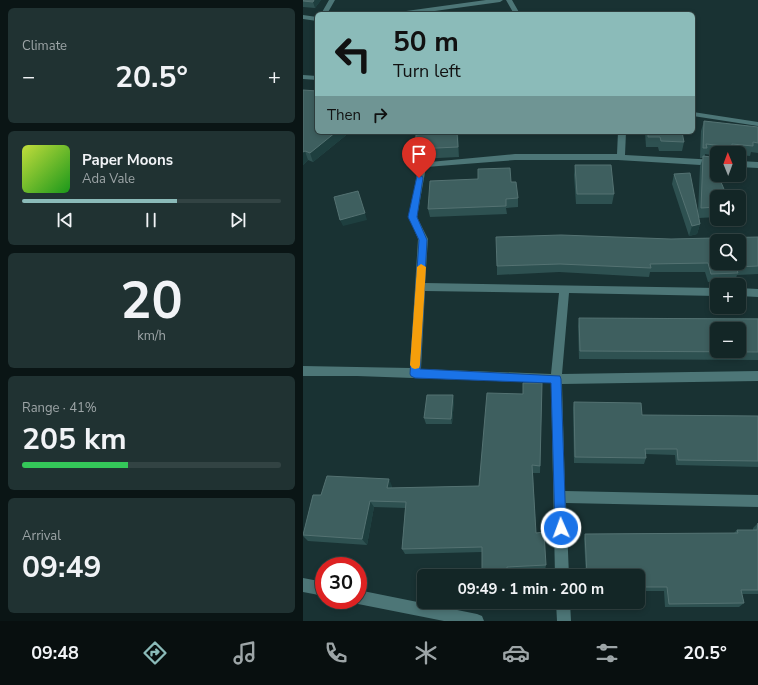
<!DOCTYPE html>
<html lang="en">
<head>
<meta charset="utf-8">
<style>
  :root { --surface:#132626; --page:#203232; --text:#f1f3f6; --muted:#9da5a7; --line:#324343; --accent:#8bbbb9 }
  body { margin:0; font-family:"Nunito Sans",sans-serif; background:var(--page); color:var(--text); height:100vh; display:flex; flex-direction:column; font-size:15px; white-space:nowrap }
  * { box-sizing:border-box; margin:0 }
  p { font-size:13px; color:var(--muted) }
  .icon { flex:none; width:22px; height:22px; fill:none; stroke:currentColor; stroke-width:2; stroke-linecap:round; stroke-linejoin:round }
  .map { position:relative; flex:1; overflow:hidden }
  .drawer { display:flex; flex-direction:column; gap:8px; padding:8px; background:#0a1515; width:303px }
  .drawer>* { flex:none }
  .hud { position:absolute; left:12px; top:12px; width:380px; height:122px; border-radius:6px; box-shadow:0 2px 6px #0003,0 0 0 1px var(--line); background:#8bbbb9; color:#111; overflow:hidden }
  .needle { width:26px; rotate:359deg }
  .fabs { position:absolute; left:407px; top:146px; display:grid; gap:8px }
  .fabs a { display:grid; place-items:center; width:36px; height:36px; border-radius:6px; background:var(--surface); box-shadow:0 2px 6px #0003,0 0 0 1px var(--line); font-size:20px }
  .speed { position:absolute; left:12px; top:557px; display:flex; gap:8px; font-size:20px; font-weight:700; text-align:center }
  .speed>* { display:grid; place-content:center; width:52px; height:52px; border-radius:50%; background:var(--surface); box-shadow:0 2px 6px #0003,0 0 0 1px var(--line); line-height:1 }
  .speed .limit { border:6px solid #d22; background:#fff; color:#111 }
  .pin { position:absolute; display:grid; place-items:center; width:34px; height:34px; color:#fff; margin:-41px -17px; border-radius:50% 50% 50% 0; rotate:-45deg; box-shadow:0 0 4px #0007 }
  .pin .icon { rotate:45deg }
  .me { position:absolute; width:44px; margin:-22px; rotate:358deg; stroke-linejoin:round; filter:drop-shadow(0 0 3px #0008) }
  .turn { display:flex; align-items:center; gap:14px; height:84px; padding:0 12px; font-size:18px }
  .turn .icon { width:52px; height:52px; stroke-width:2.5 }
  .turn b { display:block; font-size:28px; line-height:34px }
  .then { display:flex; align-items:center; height:38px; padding:0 12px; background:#0003; gap:8px; font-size:15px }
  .big { font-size:30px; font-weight:700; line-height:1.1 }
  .drawer .tile { flex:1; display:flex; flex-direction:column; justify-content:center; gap:6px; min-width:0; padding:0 14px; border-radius:6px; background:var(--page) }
  .drawer .dial { align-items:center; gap:0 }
  .dial b { font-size:52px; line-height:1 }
  .song { display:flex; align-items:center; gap:12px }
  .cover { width:48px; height:48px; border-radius:6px; background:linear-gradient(135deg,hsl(70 70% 55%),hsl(120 70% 35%)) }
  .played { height:4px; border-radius:2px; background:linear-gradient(90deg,var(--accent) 60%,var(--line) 60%) }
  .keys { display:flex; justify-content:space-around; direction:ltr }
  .heat { display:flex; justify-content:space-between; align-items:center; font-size:22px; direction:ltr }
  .charge { height:6px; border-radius:3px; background:linear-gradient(90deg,#34c759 41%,var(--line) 0) }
  .trip { position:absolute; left:114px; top:569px; width:228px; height:40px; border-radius:6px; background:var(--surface); box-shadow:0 2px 6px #0003,0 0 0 1px var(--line); font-weight:700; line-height:40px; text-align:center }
  .tab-bar { display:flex; height:64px; justify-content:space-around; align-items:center; background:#080f0f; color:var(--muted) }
  .tab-bar .icon { width:28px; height:28px }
  .tab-bar .active { color:var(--accent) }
  .tab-bar b { font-size:18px; color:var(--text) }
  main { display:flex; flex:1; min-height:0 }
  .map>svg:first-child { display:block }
</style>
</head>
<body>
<main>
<section class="drawer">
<div class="tile"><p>Climate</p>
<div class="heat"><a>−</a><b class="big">20.5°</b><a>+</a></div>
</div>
<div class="tile">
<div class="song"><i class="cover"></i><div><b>Paper Moons</b><p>Ada Vale</p></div></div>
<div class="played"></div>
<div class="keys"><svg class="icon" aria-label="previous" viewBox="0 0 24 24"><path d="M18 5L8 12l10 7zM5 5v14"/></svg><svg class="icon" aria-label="pause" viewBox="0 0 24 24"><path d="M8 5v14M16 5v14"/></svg><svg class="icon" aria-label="next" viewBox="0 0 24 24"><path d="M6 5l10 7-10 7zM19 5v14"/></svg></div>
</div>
<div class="tile dial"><b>20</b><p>km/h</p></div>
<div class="tile"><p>Range · 41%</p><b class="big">205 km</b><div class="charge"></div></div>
<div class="tile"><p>Arrival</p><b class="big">09:49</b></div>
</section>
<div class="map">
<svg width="455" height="621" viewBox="0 0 455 621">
  <rect width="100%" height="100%" fill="#193233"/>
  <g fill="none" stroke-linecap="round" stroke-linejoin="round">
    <path fill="#4d7677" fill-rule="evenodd" d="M 26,0 L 32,0 L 24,14 L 18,14 Z
      M 183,0 L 200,0 L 197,2 L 110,14 L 93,14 L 96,12 Z
      M 203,0 L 209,0 L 217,14 L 211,14 Z
      M 0,15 L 14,17 L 14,21 L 0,19 Z
      M 0,75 L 14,76 L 14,80 L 0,79 Z
      M 390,112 L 455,122 L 455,126 L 390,116 Z
      M 315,132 L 323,132 L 322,155 L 414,160 L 414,166 L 315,160 L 212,160 L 123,167 L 114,217 L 125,239 L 122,283 L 414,288 L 414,296 L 266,293 L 259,374 L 455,371 L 455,381 L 259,384 L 262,491 L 455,495 L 455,507 L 263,503 L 266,576 L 252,576 L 248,383 L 54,376 L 0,376 L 0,366 L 107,368 L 115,239 L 106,217 L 116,163 L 212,154 L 314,154 ZM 122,291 L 256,293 L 248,374 L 118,369 Z
      M 436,161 L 455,162 L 455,168 L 436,167 Z
      M 436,288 L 455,289 L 455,297 L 436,296 Z
      M 0,578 L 21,582 L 21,596 L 0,592 Z
      M 55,590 L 174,614 L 179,616 L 181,621 L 141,621 L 55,604 L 50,600 L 55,600 Z
      M 253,602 L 267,602 L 268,621 L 254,621 Z"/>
  </g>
  <path fill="#2e5151" d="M 0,0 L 18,0 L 12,8 L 0,7 Z
    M 0,90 L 14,132 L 72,132 L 54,135 L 47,132 L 10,162 L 5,160 L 0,165 Z
    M 401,121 L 455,127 L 455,153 L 448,152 L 447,156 L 436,155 L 436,153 L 414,153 L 414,156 L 402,154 L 402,157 L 423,194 L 421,197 L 414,197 L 414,217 L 396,218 L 397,224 L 394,234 L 386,236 L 369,184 L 371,174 L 395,214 L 397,166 L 400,158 L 397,158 L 398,131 Z
    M 121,132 L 155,132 L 156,157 L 114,159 L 112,149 L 121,134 Z
    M 342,132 L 379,132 L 381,142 L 379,151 L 356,151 L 355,147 L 343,147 Z
    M 272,165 L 311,194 L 309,204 L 273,204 L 271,175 Z
    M 175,179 L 208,182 L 215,198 L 215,207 L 203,208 L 204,214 L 127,217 L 125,209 Z
    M 455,237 L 455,274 L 434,275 L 432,281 L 405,282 L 402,272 L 347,272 L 346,277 L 256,272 L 194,275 L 194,266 L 368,239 Z
    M 276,318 L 455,318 L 455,360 L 276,359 L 275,326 Z
    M 239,383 L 237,473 L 230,473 L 233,533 L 243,565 L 242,570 L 204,572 L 205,576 L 179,576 L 179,552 L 102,554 L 99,549 L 102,508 L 71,507 L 64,545 L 5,541 L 0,536 L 18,495 L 89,486 L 89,488 L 176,486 L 220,394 Z
    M 151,401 L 149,424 L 123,424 L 121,418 Z
    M 271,402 L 339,415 L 455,416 L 455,467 L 373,465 L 372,455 L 343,454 L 343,458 L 341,464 L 271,463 L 270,408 Z
    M 455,523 L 455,594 L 439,594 L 441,603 L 436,607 L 362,607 L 361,591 L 335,591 L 335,576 L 283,576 L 281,539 L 282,534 L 431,533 L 434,530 L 450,530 L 450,528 Z"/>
  <path fill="#1e3f3f" d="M 11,0 L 18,0 L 12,8 L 10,2 Z
    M 33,132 L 47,132 L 10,162 L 7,153 Z
    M 53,132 L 72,132 L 54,135 Z
    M 154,132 L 155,132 L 156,157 L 155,147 Z
    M 2,151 L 5,160 L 0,165 L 0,152 Z
    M 62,213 L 64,220 L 40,226 L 37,220 Z
    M 397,224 L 394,234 L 386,236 L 389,226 Z
    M 150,395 L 151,401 L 149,424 L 148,419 Z
    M 86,479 L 89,486 L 87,495 L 84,488 Z
    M 67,501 L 71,507 L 64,545 L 59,539 Z"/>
  <path fill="#3e5f5f" stroke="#547272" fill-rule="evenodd" d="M 0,0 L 11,0 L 10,2 L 0,1 Z
    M 0,90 L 14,91 L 14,132 L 33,132 L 7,153 L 2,151 L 0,152 Z
    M 401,121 L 455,127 L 455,143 L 450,142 L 450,146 L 429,144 L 429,147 L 403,144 L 404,148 L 400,148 Z
    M 121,132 L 154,132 L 155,147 L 112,149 L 113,135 L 121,134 Z
    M 345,132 L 379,132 L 381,142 L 358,141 L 357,137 L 345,137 Z
    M 400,156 L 408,157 L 414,172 L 414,175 L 415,175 L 423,194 L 416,194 L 417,197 L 414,197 L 414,207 L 398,208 Z
    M 272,165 L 308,165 L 311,194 L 274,194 Z
    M 207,168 L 208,182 L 213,182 L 215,198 L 203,199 L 203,206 L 125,209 L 127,181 L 175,179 L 175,169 Z
    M 387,173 L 397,224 L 389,226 L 371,174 Z
    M 55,191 L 62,213 L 37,220 L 31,197 Z
    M 258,235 L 368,239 L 455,237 L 455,266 L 433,267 L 435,273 L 408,274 L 405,263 L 347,264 L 348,268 L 257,264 L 194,266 L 193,237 ZM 414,241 L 436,241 L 436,263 L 414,263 Z
    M 276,318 L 455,319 L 455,352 L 277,351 ZM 414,329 L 436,329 L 436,351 L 414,351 Z
    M 220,383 L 239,383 L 237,466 L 229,465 L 233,533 L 241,532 L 243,565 L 204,567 L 204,575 L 179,576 L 179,547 L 99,549 L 103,502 L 67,501 L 59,539 L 0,535 L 10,495 L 18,495 L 24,476 L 86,479 L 84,488 L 176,486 L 184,393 L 220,394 Z
    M 124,395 L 150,395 L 148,419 L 121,418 Z
    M 271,402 L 338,403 L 339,415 L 455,416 L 455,461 L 375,460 L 374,449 L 342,449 L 343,458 L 272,457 Z
    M 455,523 L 455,590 L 438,590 L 441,603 L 366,604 L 364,587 L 335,587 L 335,576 L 284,576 L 282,534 L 435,533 L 434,530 L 454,530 Z"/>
  <path fill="#1a73e8" stroke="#114b97" d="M 114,176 L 119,176 L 120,178 L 114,217 L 124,240 L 117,369 L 257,376 L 258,379 L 263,528 L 262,532 L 258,534 L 254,532 L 252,528 L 248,383 L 112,378 L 108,376 L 107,374 L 116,240 L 105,217 Z"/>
  <path fill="#f59e0b" d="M 118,264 L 123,267 L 117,365 L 116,368 L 112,369 L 109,368 L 107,365 L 114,267 Z"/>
</svg>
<div class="fabs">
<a><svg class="needle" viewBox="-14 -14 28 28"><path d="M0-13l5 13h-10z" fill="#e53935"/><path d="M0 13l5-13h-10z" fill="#9da5a7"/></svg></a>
<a><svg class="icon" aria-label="sound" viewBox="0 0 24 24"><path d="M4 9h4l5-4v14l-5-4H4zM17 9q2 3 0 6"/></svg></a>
<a><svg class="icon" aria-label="search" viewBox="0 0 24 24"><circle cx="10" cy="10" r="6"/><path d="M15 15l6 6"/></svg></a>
<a>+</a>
<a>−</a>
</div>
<div class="speed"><div class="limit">30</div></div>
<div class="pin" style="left:116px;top:178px;background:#d93025"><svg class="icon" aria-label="arrive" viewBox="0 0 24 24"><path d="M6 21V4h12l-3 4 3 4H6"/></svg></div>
<svg class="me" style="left:258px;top:528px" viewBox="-20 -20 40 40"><circle r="17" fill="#1a73e8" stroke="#fff" stroke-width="3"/><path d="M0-11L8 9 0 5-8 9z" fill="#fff"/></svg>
<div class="trip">09:49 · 1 min · 200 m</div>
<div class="hud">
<div class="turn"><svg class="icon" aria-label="left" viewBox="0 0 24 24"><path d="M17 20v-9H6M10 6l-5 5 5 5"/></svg><div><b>50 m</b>Turn left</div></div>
<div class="then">Then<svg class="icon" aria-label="right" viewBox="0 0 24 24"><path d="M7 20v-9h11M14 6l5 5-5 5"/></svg></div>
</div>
</div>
</main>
<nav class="tab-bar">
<b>09:48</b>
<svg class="icon active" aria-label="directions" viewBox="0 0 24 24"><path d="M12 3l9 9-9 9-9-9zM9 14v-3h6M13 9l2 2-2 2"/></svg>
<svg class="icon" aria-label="music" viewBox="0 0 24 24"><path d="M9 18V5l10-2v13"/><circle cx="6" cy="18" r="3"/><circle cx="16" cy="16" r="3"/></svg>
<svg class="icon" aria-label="phone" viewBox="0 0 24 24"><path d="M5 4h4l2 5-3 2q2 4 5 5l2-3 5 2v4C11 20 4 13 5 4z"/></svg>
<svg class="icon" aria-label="climate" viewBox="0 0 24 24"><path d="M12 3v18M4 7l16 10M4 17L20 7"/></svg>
<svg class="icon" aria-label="car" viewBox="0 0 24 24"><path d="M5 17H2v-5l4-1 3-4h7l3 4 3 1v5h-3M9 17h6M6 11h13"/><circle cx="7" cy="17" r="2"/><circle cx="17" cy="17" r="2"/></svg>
<svg class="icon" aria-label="filters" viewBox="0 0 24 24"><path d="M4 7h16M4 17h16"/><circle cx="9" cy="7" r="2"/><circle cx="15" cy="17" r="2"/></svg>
<b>20.5°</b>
</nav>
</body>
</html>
